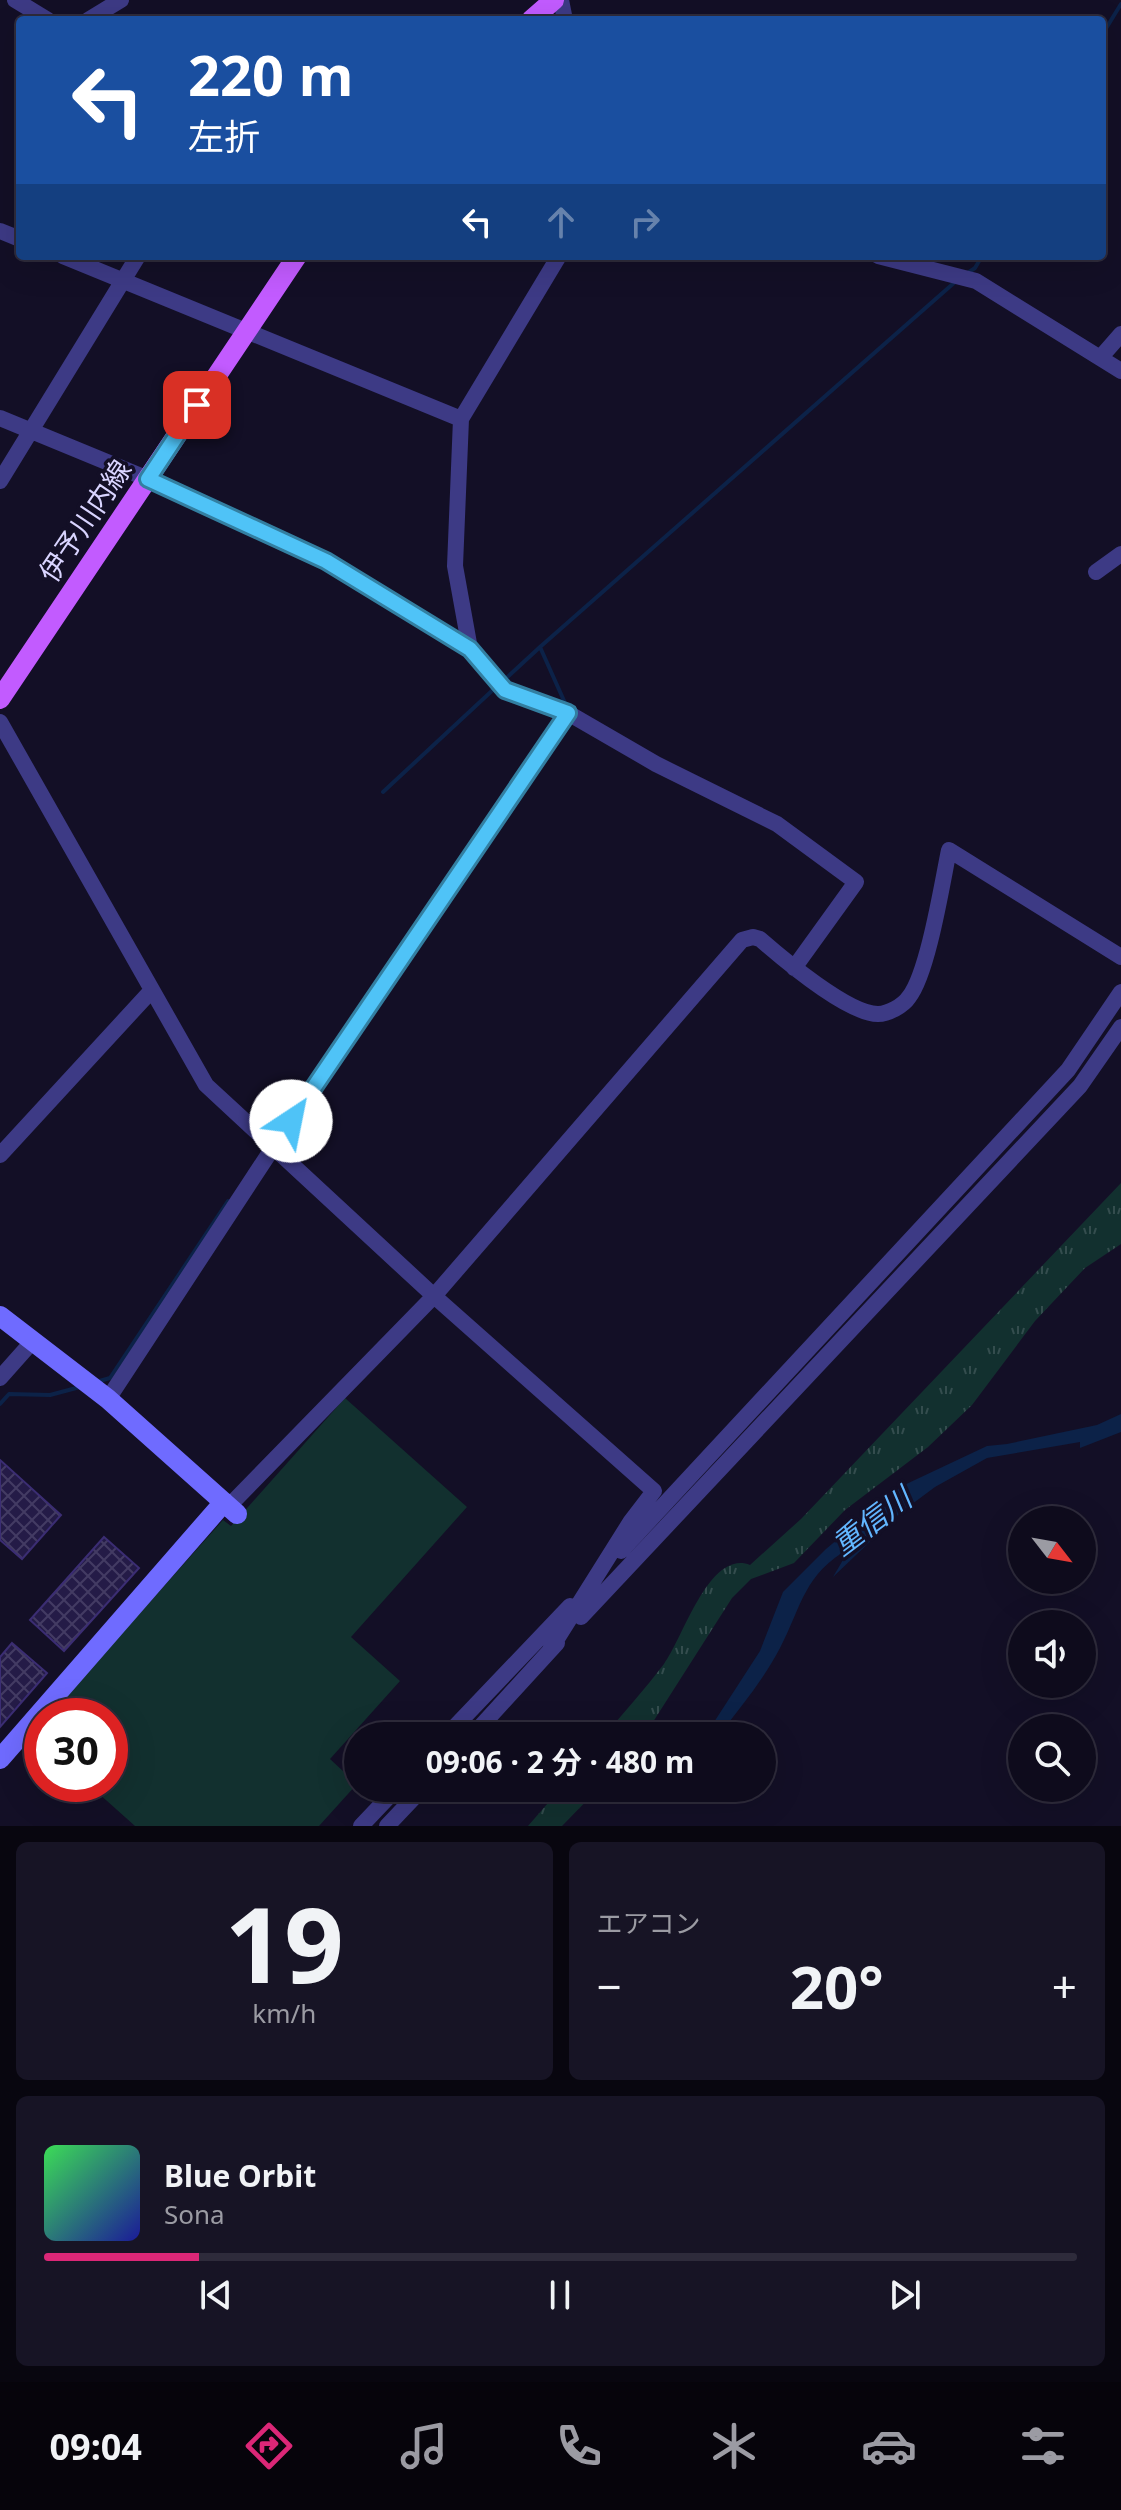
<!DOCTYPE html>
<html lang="ja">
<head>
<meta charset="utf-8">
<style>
  :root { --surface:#0e0b1c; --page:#171425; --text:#f1f3f6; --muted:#9b9ba3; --line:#2e2b3b; --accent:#db2777 }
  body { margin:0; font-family:"Noto Sans","Noto Sans JP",sans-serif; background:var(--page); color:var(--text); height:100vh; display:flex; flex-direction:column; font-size:30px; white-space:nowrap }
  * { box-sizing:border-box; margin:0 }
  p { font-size:26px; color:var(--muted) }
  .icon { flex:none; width:44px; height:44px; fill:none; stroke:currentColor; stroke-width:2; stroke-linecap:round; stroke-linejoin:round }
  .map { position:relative; height:1826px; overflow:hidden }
  .side { display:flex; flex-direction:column; gap:16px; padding:16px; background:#08060f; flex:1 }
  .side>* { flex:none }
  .hud { position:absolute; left:16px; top:16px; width:1090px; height:244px; border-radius:8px; box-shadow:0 8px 32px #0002,0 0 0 2px var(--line); background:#1a4fa0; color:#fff; overflow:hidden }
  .needle { width:52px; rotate:121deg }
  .controls { position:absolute; left:1008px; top:1506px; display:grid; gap:16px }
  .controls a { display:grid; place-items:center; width:88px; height:88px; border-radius:50%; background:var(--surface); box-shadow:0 8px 32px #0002,0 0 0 2px var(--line); font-size:40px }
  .speed { position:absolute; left:24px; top:1698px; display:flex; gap:16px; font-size:40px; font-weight:700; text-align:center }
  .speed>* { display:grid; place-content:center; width:104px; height:104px; border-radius:50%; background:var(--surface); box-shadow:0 8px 32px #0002,0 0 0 2px var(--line); line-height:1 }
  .speed .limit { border:12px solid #d22; background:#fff; color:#111 }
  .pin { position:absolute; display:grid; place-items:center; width:68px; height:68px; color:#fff; margin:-34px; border-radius:16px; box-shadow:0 4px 12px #0006 }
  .me { position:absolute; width:88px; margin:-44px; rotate:34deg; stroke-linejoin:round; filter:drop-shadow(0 0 6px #0008) }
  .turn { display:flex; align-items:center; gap:28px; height:168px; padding:0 40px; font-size:36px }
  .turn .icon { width:104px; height:104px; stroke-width:2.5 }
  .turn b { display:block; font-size:56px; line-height:68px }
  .lanes { display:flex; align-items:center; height:76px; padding:0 40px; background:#0003; justify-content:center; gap:40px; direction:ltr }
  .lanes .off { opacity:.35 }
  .big { font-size:60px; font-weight:700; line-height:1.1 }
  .side .card { flex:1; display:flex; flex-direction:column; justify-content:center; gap:12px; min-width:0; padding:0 28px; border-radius:12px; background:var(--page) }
  .side .dial { align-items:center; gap:0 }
  .dial b { font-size:104px; line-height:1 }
  .song { display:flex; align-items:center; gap:24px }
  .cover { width:96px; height:96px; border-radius:12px; background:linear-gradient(135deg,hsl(130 70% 55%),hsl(240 70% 35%)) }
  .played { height:8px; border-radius:4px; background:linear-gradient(90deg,var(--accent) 15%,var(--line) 15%) }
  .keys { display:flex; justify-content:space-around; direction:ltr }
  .heat { display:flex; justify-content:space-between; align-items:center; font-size:44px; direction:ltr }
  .side .tiles { flex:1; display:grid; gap:16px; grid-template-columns:1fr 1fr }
  .card:last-child { grid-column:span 2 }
  .trip { position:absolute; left:344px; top:1722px; width:432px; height:80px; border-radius:40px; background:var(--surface); box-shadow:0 8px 32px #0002,0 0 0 2px var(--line); font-weight:700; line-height:80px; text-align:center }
  .tabs { display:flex; height:128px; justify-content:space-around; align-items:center; background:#06040b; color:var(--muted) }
  .tabs .icon { width:56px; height:56px }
  .tabs .selected { color:var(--accent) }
  .tabs b { font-size:36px; color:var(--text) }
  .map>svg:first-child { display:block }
</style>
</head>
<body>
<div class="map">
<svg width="1121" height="1826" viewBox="0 0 1121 1826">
  <defs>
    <pattern id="grass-tufts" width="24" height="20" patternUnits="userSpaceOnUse" patternTransform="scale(2)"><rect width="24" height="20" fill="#12302f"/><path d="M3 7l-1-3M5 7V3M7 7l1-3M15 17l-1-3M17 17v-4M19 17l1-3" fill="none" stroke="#344d4e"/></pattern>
    <pattern id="building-cross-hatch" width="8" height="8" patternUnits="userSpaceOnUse" patternTransform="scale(2)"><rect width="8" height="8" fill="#241b47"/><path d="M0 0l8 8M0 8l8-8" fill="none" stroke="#433b63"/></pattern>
  </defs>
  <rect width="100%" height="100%" fill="#130f26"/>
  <path fill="url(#grass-tufts)" d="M 1121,1183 L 1121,1244 L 1085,1268 L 1035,1321 L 972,1405 L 928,1447 L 845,1510 L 794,1563 L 751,1579 L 732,1598 L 644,1736 L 604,1736 C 624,1712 645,1689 664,1664 C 683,1639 709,1549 750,1565 L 801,1519 Z
    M 561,1788 L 599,1788 L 562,1826 L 528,1826 Z"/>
  <path fill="#12302f" d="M 345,1398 L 467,1507 L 351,1637 L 400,1681 L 330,1759 L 357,1784 L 319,1826 L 135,1826 L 88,1784 L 110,1784 L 110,1716 L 48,1716 L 223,1520 L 231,1526 Z"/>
  <path fill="#0c2248" d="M 1121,1414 L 1121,1432 L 1080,1448 L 1080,1442 L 987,1458 L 935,1487 L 900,1513 L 833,1577 L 850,1548 C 804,1574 802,1605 780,1648 C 764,1679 740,1708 718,1736 L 705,1736 L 760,1651 L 783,1592 L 826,1549 L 900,1487 L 987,1446 L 1007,1444 L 1097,1425 Z"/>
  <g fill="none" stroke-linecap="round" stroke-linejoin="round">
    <path stroke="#0c2248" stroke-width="4" d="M 1102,35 L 1121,4
      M 969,272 L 975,268 L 982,256
      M 502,682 L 540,647
      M 563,707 L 565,703 L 540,647 L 955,282
      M 383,792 L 495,688
      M 96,1382 L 110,1378 L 228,1201
      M 0,1404 L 9,1394 L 50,1395 L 80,1387"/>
  </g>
  <path fill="url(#building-cross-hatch)" stroke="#3b2d73" stroke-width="2" d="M 0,1460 L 61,1515 L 22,1559 L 0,1540 Z
    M 104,1537 L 139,1568 L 64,1651 L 30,1620 Z
    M 12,1643 L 47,1673 L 0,1727 L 0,1657 Z"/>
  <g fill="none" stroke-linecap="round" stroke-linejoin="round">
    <path stroke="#3d3a85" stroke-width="16" d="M 15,0 L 48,20
      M 561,0 L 565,20
      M 88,20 L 121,0
      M 0,231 L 20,239
      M 63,256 L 461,419
      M 878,256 L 976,281 L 1121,371
      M 1100,358 L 1121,334
      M 0,418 L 148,479 L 326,561 L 470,649 L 505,690 L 568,713 L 656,764 L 777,824 L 856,882 L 794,968
      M 0,481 L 138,256
      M 1096,572 L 1121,554
      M 470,649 L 455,566 L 461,419 L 559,256
      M 0,722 L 206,1085 L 434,1296 L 654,1491 L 631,1521 L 550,1650
      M 0,1155 L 152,990
      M 0,1378 L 32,1342
      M 108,1399 L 274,1146 L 568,713
      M 229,1506 L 434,1296 L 742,940 L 753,937 L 760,939 C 783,959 848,1014 878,1014 C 888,1014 903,1006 909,997 C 928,973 942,884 949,850 L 1121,957
      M 621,1551 L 1068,1070 L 1121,992
      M 581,1617 L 1080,1086 L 1121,1027
      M 446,1736 L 570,1606
      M 472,1736 L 557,1643
      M 361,1826 L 397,1788
      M 387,1826 L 423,1788"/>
    <path stroke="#6f6bff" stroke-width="20" d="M 0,1316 L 108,1399 L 237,1514
      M 0,1759 L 224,1502"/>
    <path stroke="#c25bff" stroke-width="20" d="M 531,20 L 554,0
      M 0,699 L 297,256"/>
  </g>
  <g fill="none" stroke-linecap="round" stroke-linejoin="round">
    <g stroke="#337fa1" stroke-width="20">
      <path id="route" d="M 197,405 L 148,479 L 326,561 L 470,649 L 505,690 L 568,713 L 291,1121"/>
    </g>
    <use href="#route" stroke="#4fc3f7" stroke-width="14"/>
  </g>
  <g text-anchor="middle" stroke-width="7" stroke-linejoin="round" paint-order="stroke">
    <g font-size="28" fill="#d9d4ff" stroke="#130f26">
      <text transform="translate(85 521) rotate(-56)" y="10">伊予川内線</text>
    </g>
    <g font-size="30" font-style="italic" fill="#62b6ff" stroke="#130f26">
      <text transform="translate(872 1522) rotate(-37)" y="10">重信川</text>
    </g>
  </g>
</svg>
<div class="controls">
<a><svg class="needle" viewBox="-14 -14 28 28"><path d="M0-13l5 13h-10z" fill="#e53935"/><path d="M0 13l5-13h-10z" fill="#9b9ba3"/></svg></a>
<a><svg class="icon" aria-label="sound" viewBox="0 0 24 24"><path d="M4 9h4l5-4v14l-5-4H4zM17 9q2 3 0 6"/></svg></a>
<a><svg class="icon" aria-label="search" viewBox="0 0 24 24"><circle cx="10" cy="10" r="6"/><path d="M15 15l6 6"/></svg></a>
</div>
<div class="speed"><div class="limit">30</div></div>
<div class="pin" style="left:197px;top:405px;background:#d93025"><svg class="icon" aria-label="arrive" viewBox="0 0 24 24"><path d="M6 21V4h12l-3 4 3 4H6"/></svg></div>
<svg class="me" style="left:291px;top:1121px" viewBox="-20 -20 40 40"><circle r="19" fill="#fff"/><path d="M0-13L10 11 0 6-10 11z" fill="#4fc3f7"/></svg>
<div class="trip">09:06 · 2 分 · 480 m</div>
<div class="hud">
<div class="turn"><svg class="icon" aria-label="left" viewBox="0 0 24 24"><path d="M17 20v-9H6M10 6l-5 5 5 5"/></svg><div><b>220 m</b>左折</div></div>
<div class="lanes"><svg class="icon" aria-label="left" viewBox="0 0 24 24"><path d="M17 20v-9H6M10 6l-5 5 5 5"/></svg><svg class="icon off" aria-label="ahead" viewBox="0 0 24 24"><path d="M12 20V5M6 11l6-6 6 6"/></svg><svg class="icon off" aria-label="right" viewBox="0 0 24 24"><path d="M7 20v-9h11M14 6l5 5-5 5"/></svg></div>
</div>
</div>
<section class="side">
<div class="tiles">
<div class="card dial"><b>19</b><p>km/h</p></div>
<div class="card"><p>エアコン</p>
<div class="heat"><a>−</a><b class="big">20°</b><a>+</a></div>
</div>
<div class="card">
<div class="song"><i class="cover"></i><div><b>Blue Orbit</b><p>Sona</p></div></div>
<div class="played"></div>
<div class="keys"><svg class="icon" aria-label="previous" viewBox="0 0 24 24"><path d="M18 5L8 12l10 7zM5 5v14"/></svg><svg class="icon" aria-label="pause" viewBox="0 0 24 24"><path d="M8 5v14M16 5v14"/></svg><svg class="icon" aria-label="next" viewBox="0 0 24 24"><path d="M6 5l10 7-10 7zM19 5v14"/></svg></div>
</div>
</div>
</section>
<nav class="tabs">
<b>09:04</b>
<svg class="icon selected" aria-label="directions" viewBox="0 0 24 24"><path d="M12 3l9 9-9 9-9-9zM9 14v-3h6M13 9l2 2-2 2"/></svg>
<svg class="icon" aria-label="music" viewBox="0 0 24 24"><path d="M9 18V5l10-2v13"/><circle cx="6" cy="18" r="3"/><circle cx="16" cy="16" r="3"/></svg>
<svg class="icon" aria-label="phone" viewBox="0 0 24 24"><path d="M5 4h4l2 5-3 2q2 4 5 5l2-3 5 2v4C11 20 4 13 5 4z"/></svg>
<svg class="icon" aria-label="climate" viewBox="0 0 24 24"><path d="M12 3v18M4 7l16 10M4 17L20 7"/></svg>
<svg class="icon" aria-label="car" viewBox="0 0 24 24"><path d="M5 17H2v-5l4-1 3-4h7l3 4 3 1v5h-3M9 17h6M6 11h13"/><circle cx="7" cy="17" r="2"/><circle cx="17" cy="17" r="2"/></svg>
<svg class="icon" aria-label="filters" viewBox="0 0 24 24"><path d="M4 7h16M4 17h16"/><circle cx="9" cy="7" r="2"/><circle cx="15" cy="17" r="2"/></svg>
</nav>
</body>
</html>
